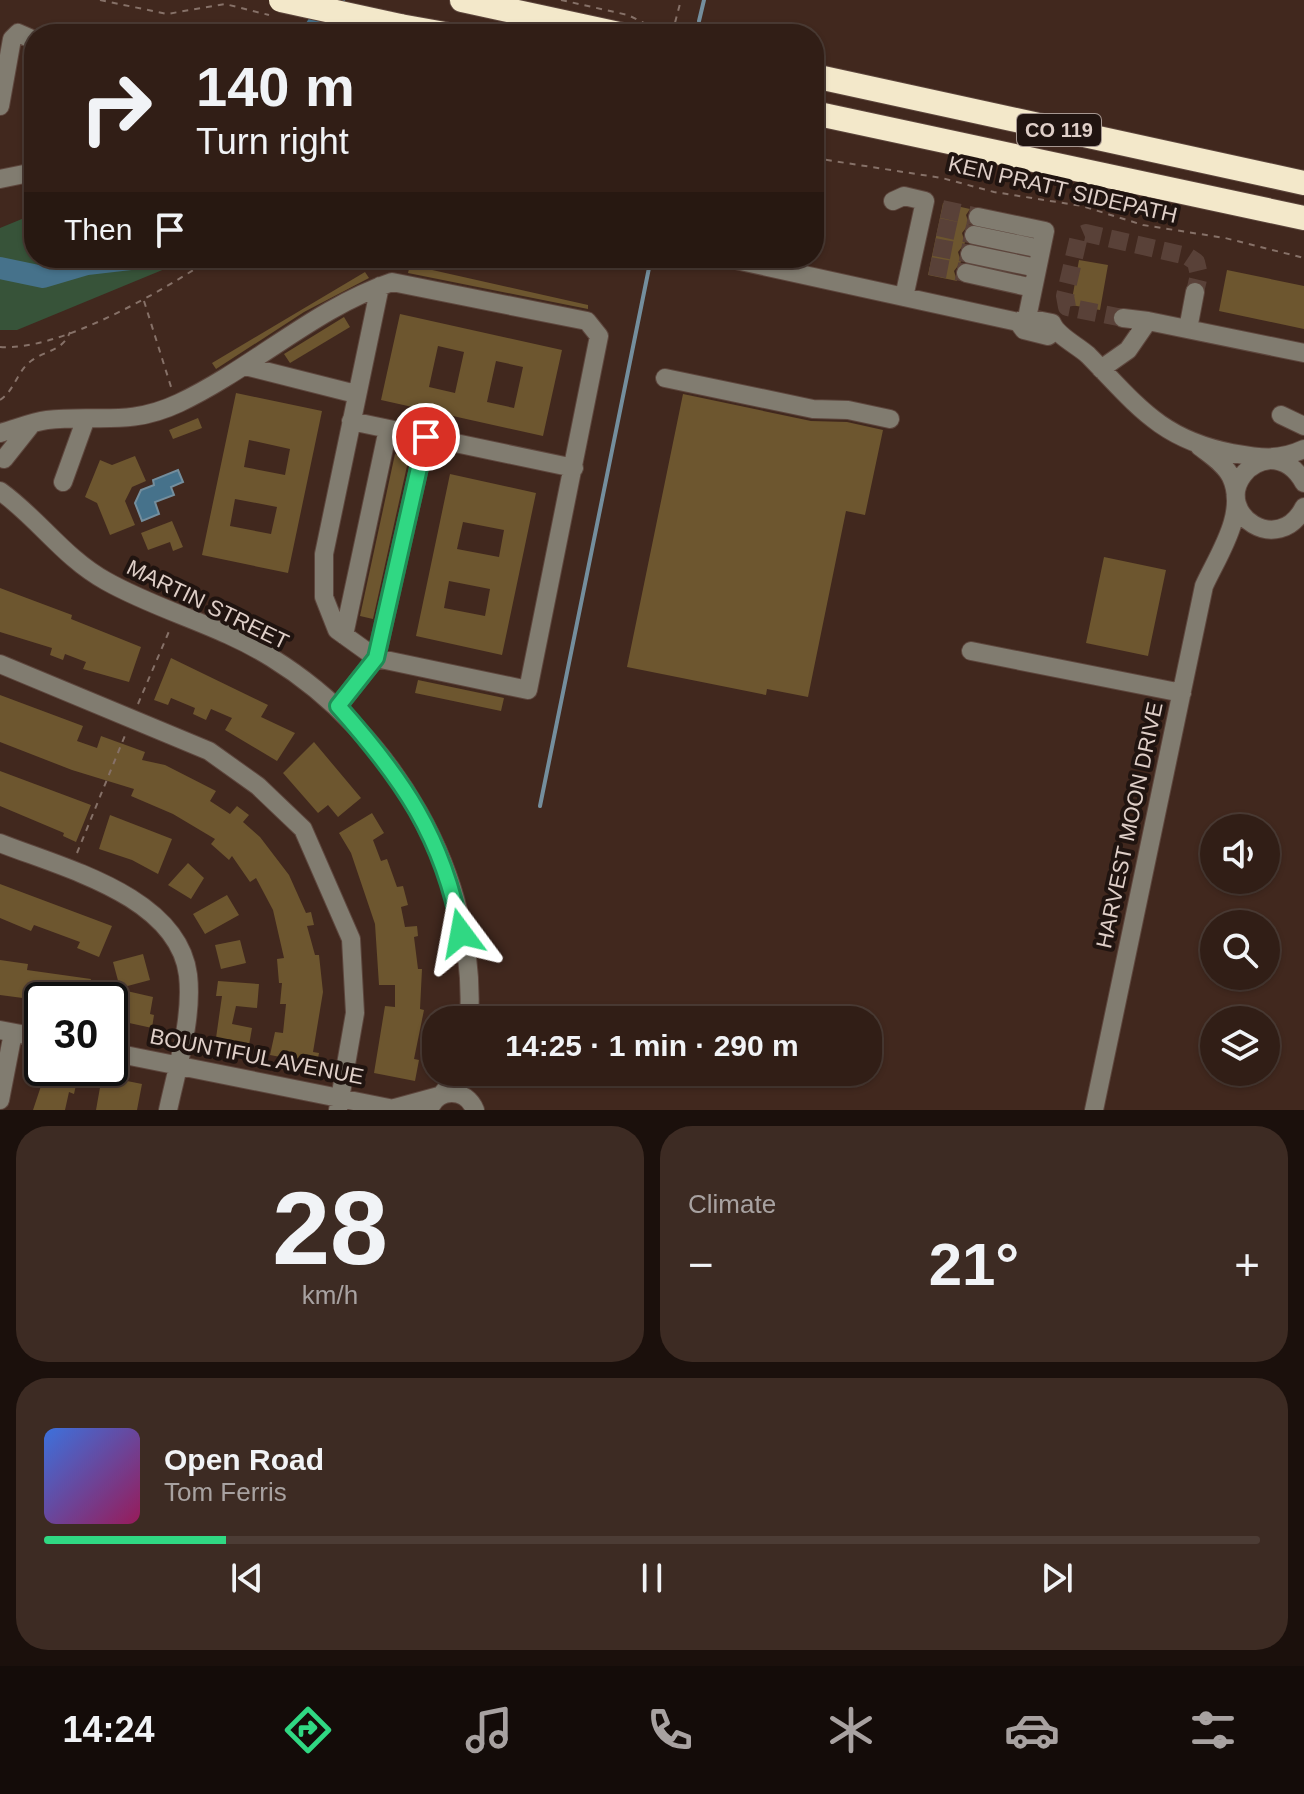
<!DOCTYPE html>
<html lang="en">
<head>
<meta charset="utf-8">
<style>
  :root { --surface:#311e16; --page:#3d2b23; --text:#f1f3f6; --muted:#a8a2a1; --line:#4c3c35; --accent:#30d883 }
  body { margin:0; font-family:Arial,sans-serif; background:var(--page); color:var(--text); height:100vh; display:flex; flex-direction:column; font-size:30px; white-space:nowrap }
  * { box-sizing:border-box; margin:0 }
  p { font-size:26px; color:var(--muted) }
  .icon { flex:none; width:44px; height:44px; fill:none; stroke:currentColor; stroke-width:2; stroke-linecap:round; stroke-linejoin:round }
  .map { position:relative; height:1110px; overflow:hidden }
  .panel { display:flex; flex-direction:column; gap:16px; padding:16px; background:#1b100c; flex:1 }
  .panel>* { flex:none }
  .banner { position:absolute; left:24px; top:24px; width:800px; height:244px; border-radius:32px; box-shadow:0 2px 6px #0004,0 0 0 2px var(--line); background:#311e16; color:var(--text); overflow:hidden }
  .buttons { position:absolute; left:1200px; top:814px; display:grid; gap:16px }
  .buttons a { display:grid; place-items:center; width:80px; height:80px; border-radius:50%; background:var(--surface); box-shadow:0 2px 6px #0004,0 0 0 2px var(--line); font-size:40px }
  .speed { position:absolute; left:24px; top:982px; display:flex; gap:16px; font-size:40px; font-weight:700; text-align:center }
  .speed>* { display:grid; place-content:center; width:104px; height:104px; border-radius:50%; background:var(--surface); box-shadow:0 2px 6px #0004,0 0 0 2px var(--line); line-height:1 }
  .speed .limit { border:4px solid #111; border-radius:12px; background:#fff; color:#111 }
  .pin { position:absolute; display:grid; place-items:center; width:68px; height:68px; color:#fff; margin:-34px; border:4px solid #fff; border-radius:50%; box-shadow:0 2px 8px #0007 }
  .me { position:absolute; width:88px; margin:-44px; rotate:347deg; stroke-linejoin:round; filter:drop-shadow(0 0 6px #0008) }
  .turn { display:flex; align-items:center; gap:28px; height:168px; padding:0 40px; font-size:36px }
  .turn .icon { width:104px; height:104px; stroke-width:2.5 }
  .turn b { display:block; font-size:56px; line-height:68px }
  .then { display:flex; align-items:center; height:76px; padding:0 40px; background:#0003; gap:16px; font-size:30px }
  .big { font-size:60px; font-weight:600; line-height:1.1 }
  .panel .widget { flex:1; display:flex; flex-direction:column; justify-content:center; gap:12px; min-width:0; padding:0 28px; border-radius:32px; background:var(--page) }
  .panel .dial { align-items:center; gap:0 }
  .dial b { font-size:104px; line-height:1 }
  .song { display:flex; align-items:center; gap:24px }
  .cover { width:96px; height:96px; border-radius:12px; background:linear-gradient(135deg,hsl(220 70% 55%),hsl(330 70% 35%)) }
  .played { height:8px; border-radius:4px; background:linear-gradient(90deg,var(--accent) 15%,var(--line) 15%) }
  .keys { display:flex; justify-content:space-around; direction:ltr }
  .heat { display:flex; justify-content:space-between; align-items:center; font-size:44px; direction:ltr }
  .panel .tiles { flex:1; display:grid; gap:16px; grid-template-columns:1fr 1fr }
  .widget:last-child { grid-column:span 2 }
  .trip { position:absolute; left:422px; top:1006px; width:460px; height:80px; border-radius:32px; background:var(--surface); box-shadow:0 2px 6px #0004,0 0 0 2px var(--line); font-weight:600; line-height:80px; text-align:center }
  .tab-bar { display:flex; height:128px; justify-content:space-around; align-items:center; background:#140c09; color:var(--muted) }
  .tab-bar .icon { width:56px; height:56px }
  .tab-bar .selected { color:var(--accent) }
  .tab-bar b { font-size:36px; color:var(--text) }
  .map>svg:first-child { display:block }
</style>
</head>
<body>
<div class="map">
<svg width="1304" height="1110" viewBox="0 0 1304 1110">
  <rect width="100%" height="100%" fill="#41281e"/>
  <path fill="#375339" d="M 34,214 L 34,258 L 182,258 L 172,266 L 17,330 L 0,330 L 0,228 Z"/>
  <path fill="#46728b" stroke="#748e9d" stroke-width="2" d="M 178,470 L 183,482 L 171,487 L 174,495 L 155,502 L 159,514 L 142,521 L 135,503 L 141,490 L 154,485 L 153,480 Z"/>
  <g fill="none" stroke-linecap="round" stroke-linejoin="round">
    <path stroke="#748e9d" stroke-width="4" d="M 699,21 L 704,0
      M 540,806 L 651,258"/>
    <path stroke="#46728b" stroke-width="22" d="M 312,34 L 334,0
      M 0,268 L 43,277 L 87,264 L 139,258"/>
  </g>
  <path fill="#6d562f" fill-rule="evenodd" d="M 943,203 L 970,209 L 966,215 L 969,224 L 962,233 L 965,243 L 958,252 L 961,262 L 954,271 L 957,281 L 928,275 Z
    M 1079,260 L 1108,265 L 1100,310 L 1071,305 Z
    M 410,265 L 588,305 L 588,309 L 408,273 Z
    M 1227,270 L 1304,286 L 1304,329 L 1219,311 Z
    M 365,272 L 369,278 L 304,312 L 216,369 L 212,363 Z
    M 400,314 L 562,350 L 543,436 L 381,400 ZM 438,346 L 464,352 L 455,393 L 429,387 ZM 496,361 L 523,367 L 514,408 L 487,402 Z
    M 344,317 L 350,327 L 290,363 L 284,354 Z
    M 236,393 L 322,411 L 288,573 L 202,555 ZM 249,440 L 290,449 L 285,475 L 244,467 ZM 235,499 L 277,507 L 271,534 L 230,526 Z
    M 683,394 L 811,421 L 847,422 L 883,430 L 865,515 L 846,511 L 808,697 L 767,689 L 766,695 L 627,667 Z
    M 198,418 L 202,428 L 173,439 L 169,430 Z
    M 395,454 L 409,457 L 373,619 L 360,616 Z
    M 135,456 L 146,481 L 132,487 L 125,501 L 135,525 L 110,535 L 97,503 L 85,497 L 100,460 L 112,465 Z
    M 450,474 L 536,493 L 502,655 L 416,636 ZM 463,522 L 504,530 L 499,557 L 457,549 ZM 449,581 L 490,589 L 485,616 L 444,608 Z
    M 172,521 L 183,547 L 173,551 L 170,542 L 148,550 L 141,533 Z
    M 1104,557 L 1166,570 L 1148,656 L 1086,643 Z
    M 0,588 L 72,615 L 71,619 L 141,647 L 129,682 L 83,669 L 86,662 L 65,654 L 63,660 L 50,655 L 52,648 L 0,632 Z
    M 171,658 L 268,705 L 261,717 L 295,733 L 277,761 L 225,730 L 232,718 L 211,709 L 206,720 L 193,714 L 195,708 L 171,698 L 168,705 L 154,700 Z
    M 418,680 L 504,698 L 501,711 L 415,693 Z
    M 0,695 L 83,726 L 77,741 L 97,748 L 101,736 L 145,752 L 142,760 L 165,765 L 216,791 L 210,801 L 230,814 L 237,806 L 249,815 L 243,822 L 260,837 L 289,875 L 306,913 L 311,912 L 314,925 L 307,926 L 315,955 L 319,955 L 323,992 L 313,1052 L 319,1053 L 317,1064 L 270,1055 L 275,1032 L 283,1033 L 286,1004 L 280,1004 L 282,983 L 279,983 L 277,959 L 284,958 L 273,910 L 256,878 L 250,882 L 232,856 L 229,860 L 211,844 L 215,839 L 173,814 L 131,796 L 134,789 L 72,770 L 0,742 Z
    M 314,742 L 361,798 L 338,817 L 328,805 L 318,813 L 283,773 Z
    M 0,771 L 91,805 L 76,842 L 63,836 L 64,833 L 0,806 Z
    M 372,813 L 384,833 L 373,840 L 381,861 L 387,859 L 397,887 L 403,886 L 408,905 L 401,907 L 405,927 L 417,926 L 418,936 L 414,937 L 418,969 L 422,969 L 420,1009 L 424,1010 L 414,1059 L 419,1060 L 415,1081 L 374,1073 L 385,1006 L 395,1007 L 395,985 L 379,985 L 375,924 L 351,853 L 339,833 Z
    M 110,815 L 172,839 L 158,874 L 132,860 L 99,849 Z
    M 188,863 L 204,878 L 191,899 L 168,885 Z
    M 0,884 L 112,926 L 99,957 L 77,948 L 80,942 L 34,925 L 31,931 L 0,918 Z
    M 227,895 L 239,915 L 205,934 L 193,914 Z
    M 240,940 L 246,963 L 221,969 L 215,945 Z
    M 143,954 L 150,980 L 120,988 L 113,962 Z
    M 0,960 L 28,964 L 27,970 L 91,979 L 86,1000 L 38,1000 L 0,995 Z
    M 218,981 L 259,984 L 257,1008 L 236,1006 L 232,1024 L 252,1028 L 248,1051 L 215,1045 L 222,996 L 216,996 Z
    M 118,989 L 153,997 L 150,1014 L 154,1015 L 152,1028 L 111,1019 Z
    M 25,1068 L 79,1071 L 74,1094 L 69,1092 L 65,1110 L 33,1110 L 44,1077 L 25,1073 Z
    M 102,1076 L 142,1084 L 137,1110 L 96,1110 Z"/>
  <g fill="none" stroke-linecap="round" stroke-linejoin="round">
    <path stroke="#594138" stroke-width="18" stroke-dasharray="18 9" stroke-linecap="butt" d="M 942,209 L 978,217
      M 938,227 L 974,235
      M 934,247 L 970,254
      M 930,266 L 966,273
      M 1123,318 L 1067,307 L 1065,296 L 1079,236 L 1086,233 L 1187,256 L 1196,262 L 1199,275 L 1195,292"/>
    <g stroke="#5d463d" stroke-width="20">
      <path id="minor" d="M 0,106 L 12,39 L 18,33 L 34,40
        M 0,179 L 34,172
        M 893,201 L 904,196 L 925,201 L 904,297
        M 978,217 L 1045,231 L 1027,318
        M 974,235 L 1041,249
        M 970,254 L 1037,268
        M 727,258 L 1018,322 L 1027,318 L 1052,323 C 1057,336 1077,345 1088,355 C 1137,405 1160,439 1232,453 C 1260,458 1278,461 1304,449
        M 966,273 L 1033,288
        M 1123,318 L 1148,321
        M 1018,322 L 1024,330 L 1048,336 L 1055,331
        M 1188,329 L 1195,292
        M 245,366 L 356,394
        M 1101,369 L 1128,350 L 1148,321 L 1304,353
        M 665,378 L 813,409 L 848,410 L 890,419
        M 1281,415 L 1304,426
        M 351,421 L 574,468
        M 0,433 C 15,429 32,422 47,420 C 97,414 128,427 179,403 C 253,368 315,308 392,282 L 587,321 L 599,336 L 528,690 L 376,658 L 337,630 L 324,597 L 324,554 L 380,286
        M 4,459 L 31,425
        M 63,482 L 85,421
        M 1304,483 C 1297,470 1286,460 1270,460 C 1259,461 1249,467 1243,475 C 1214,514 1279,557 1304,507
        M 0,491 C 38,518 64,558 106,581 C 159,611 220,625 272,658 C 392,732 478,876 469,1020
        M 344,635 L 388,429
        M 971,651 L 1182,693
        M 0,664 L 209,751 L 258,786 L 303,829 L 351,939 L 355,1013 L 338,1110
        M 338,706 L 376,658 L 426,437
        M 0,843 C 63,868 178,896 188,975 C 193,1018 177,1068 168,1110
        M 0,1030 L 42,1038
        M 110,1052 L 399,1110
        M 442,1094 L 460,1072
        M 0,1100 L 13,1033
        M 395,1108 L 439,1096
        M 429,1110 C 438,1087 466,1088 475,1110
        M 1094,1110 L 1204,586 C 1218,555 1248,513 1231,477 C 1225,464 1210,455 1199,446"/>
    </g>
    <g stroke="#5d463d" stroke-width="26">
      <path id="highway" d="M 462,0 L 619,34
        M 400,26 L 445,34
        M 814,76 L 1304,183
        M 814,113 L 1304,218"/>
    </g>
    <path stroke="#867168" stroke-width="2" stroke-dasharray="6 6" stroke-linecap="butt" d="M 100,0 L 167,14 L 225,4 L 269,15
      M 561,0 L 628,15 L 646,24 L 673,31
      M 672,34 L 681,0
      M 814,158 L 942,178 L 994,192 L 1082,206 L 1143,225 L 1225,238 L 1304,258
      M 392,258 L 393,268
      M 144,301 L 172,390
      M 0,347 C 61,351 162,291 212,258
      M 0,400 C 15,390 17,371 31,361 C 46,350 63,351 70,332
      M 138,704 L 170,629
      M 77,853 L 126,733"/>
    <use href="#minor" stroke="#817c70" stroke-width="18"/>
    <use href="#highway" stroke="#f3e8ca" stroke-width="24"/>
    <g stroke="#5d463d" stroke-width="26" stroke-linecap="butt">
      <path id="highway-bridge" d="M 281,0 L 400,26"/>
    </g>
    <use href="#highway-bridge" stroke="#f3e8ca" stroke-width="24"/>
  </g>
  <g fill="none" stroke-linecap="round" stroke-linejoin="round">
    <g stroke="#1f8c55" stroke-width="20">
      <path id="route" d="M 426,437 L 376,658 L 338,706 C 402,778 443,836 461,933"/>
    </g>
    <use href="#route" stroke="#30d883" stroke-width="14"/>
  </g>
  <g text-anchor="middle" stroke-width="8" stroke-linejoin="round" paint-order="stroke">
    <rect fill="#201410" stroke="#a69791" stroke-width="2" x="1017" y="114" width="84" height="32" rx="6"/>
    <g font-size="20" font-weight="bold" fill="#dfcfc8">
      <text x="1059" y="137">CO 119</text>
    </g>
    <g font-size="22" fill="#dfcfc8" stroke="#201410">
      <text transform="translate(1063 189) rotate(13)" y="8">KEN PRATT SIDEPATH</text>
      <text transform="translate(208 604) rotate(26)" y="8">MARTIN STREET</text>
      <text transform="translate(1129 825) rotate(-78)" y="8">HARVEST MOON DRIVE</text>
      <text transform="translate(257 1056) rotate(11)" y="8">BOUNTIFUL AVENUE</text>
    </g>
  </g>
</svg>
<div class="buttons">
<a><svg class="icon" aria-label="sound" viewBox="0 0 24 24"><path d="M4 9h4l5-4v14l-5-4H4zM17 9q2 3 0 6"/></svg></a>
<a><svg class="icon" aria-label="search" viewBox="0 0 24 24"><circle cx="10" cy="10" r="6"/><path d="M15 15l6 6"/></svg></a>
<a><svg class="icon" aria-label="layers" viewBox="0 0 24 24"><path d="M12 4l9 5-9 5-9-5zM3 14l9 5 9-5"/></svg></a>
</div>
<div class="speed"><div class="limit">30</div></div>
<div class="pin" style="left:426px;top:437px;background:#d93025"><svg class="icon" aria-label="arrive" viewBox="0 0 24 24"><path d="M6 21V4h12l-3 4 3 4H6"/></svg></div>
<svg class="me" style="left:461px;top:933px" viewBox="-20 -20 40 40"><path d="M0-17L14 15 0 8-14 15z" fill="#30d883" stroke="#fff" stroke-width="4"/></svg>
<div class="trip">14:25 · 1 min · 290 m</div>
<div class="banner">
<div class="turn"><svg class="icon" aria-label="right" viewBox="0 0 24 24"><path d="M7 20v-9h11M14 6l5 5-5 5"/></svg><div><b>140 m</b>Turn right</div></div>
<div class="then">Then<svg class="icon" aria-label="arrive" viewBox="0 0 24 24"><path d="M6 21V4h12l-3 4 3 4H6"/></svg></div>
</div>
</div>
<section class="panel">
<div class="tiles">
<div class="widget dial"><b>28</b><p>km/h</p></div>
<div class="widget"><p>Climate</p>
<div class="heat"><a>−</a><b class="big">21°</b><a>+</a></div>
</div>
<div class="widget">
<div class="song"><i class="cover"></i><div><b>Open Road</b><p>Tom Ferris</p></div></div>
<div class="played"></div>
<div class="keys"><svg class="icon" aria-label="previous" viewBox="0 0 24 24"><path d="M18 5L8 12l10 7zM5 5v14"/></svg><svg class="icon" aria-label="pause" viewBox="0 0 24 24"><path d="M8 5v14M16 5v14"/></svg><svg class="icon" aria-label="next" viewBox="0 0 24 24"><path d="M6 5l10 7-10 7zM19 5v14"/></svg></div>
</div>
</div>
</section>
<nav class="tab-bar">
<b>14:24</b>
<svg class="icon selected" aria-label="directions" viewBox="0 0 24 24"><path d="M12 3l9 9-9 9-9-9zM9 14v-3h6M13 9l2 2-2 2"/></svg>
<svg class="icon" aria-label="music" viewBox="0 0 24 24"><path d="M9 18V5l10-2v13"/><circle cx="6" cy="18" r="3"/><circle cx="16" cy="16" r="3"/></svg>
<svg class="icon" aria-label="phone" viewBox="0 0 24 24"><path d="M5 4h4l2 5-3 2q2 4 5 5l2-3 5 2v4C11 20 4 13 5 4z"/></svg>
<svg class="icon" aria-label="climate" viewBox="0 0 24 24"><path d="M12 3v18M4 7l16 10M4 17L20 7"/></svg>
<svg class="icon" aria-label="car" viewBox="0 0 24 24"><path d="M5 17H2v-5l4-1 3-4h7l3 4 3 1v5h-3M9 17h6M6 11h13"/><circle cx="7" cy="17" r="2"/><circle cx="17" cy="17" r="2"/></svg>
<svg class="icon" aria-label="filters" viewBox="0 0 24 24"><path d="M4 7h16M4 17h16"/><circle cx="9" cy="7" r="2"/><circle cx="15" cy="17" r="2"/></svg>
</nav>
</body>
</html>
